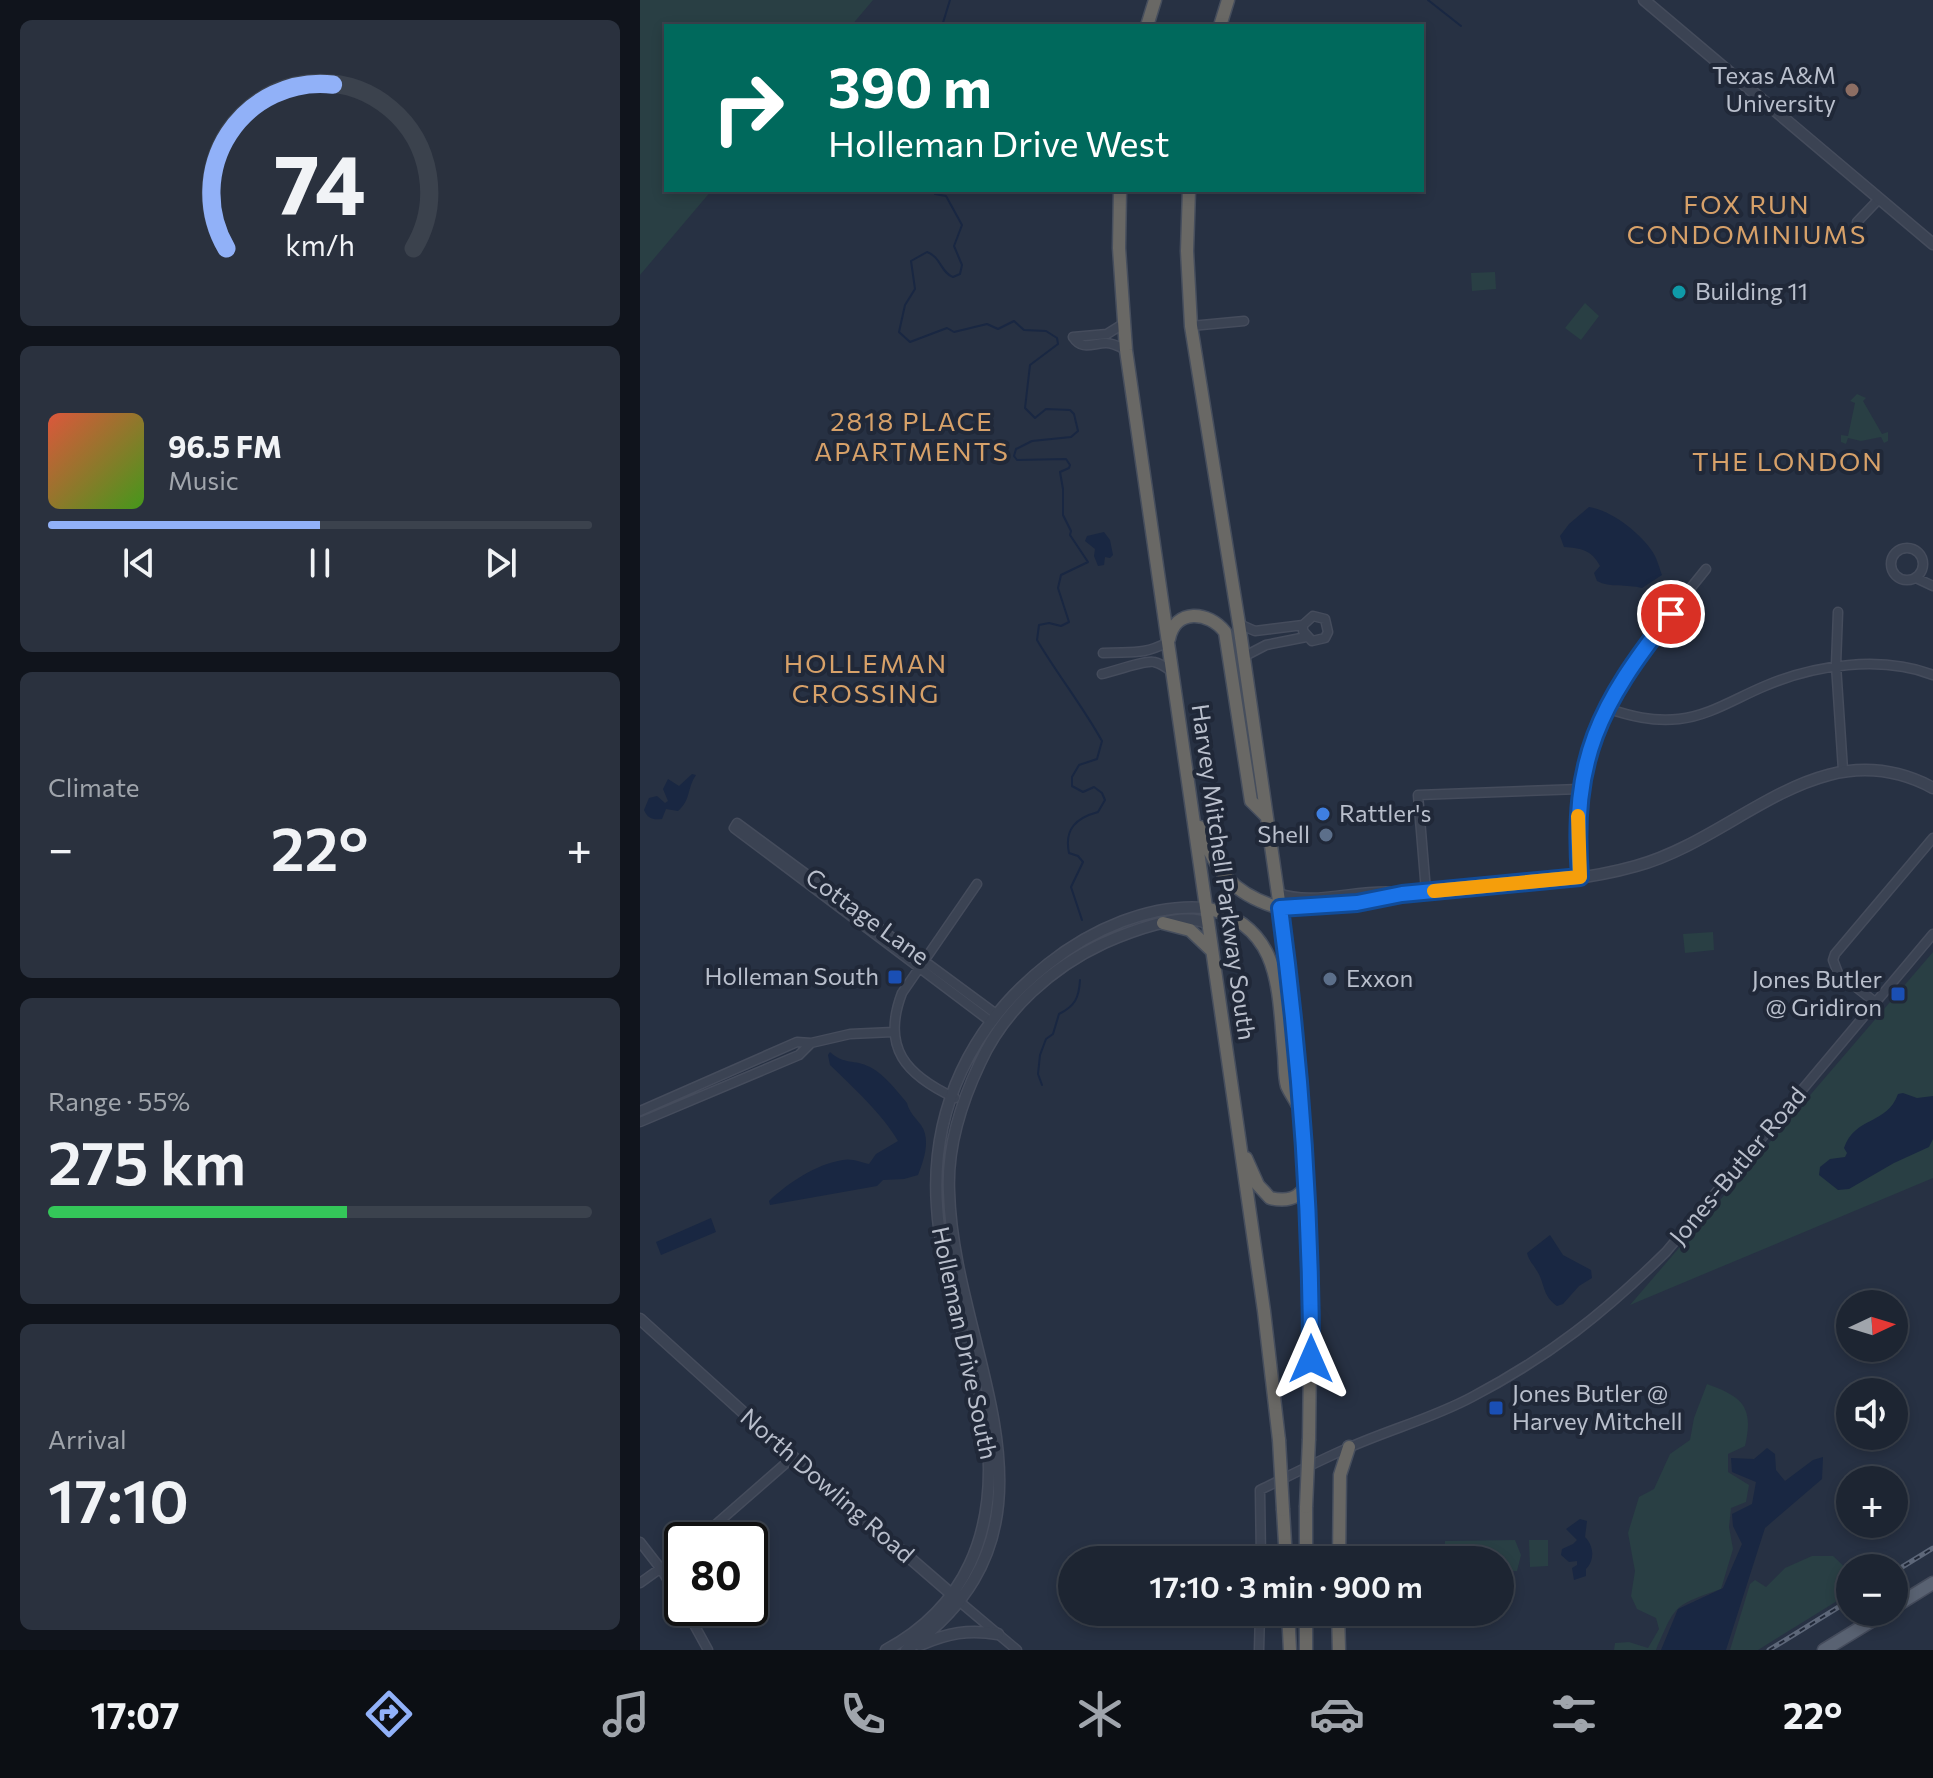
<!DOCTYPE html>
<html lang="en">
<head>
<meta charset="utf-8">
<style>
  :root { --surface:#1d2532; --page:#2a313e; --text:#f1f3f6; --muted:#a0a5ac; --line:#3b424d; --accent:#91b1f8 }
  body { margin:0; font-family:Commissioner,sans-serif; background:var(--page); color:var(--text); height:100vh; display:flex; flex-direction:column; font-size:30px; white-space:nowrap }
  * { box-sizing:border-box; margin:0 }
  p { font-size:26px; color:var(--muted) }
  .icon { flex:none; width:44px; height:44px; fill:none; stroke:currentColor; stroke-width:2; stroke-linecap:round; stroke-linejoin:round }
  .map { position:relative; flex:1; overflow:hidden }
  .panel { display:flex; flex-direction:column; gap:20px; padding:20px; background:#10141c; width:640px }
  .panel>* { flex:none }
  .hud { position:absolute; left:24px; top:24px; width:760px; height:168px; border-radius:0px; box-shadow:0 4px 12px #0003,0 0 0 2px var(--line); background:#00695c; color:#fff; overflow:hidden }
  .needle { width:52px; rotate:86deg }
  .controls { position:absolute; left:1196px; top:1290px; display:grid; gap:16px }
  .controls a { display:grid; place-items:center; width:72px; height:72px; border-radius:50%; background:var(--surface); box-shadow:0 4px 12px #0003,0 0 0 2px var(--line); font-size:40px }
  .speed { position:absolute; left:24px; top:1522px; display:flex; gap:16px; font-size:40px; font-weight:700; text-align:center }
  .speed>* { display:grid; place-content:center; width:104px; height:104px; border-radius:50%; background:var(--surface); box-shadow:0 4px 12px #0003,0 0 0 2px var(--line); line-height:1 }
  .speed .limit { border:4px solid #111; border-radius:12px; background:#fff; color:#111 }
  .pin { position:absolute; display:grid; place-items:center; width:68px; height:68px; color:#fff; margin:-34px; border:4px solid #fff; border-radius:50%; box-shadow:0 2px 8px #0007 }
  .me { position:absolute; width:88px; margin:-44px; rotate:0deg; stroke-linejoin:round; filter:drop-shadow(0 0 6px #0008) }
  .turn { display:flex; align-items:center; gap:28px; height:168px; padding:0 32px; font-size:36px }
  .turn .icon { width:104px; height:104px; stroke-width:2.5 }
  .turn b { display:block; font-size:56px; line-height:68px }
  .big { font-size:60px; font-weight:600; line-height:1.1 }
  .panel .card { flex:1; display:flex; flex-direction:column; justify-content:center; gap:12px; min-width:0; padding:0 28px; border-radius:12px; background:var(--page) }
  .panel .dial { align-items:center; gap:0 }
  .dial svg { height:208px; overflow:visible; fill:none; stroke:var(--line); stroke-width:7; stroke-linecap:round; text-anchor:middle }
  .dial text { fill:var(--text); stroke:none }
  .song { display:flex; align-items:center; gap:24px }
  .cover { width:96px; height:96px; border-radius:12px; background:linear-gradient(135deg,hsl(10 70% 55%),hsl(100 70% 35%)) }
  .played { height:8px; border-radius:4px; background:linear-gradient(90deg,var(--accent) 50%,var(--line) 50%) }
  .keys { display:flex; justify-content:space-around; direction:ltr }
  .heat { display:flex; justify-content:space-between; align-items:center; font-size:44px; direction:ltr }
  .charge { height:12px; border-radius:6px; background:linear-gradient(90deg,#34c759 55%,var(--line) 0) }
  .trip { position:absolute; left:418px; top:1546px; width:456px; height:80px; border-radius:40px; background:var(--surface); box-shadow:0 4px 12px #0003,0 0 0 2px var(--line); font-weight:600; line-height:80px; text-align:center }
  .tab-bar { display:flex; height:128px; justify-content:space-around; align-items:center; background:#0c0f14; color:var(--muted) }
  .tab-bar .icon { width:56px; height:56px }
  .tab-bar .selected { color:var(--accent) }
  .tab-bar b { font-size:36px; color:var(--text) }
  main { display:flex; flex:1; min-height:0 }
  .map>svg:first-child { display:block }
</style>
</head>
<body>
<main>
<section class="panel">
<div class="card dial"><svg viewBox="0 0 100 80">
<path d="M14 69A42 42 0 1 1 86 69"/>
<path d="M14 69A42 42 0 0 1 55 6" stroke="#91b1f8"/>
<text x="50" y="56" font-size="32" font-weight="700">74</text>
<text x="50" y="72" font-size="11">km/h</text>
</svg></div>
<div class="card">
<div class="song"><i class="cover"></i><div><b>96.5 FM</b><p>Music</p></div></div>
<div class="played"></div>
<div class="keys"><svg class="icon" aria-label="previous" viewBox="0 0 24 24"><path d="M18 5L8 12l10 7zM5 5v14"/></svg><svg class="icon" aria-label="pause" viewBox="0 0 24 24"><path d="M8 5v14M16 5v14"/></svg><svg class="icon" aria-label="next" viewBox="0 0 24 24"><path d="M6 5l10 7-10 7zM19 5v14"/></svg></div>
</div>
<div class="card"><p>Climate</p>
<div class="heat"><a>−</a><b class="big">22°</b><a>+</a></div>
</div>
<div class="card"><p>Range · 55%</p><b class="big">275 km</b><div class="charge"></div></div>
<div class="card"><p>Arrival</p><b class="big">17:10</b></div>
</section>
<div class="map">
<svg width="1293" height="1650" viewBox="0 0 1293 1650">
  <rect width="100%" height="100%" fill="#273143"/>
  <path fill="#293f44" d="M 0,0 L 233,0 L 211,26 L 26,26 L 26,190 L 72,190 L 0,275 Z
    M 855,272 L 856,289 L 832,291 L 831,273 Z
    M 945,303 L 959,316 L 941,340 L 925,328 Z
    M 1217,394 L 1226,398 L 1223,401 L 1242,434 L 1248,432 L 1248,441 L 1244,443 L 1241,437 L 1221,441 L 1208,438 L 1206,444 L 1201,442 L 1201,435 L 1208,436 L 1215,403 L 1210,401 Z
    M 1073,932 L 1074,950 L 1045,953 L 1043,934 Z
    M 1293,952 L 1293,1178 L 990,1305 Z
    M 1067,1384 C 1103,1397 1114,1407 1105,1446 L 1088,1454 L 1088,1472 L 1109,1485 L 1106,1502 L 1091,1508 L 1089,1527 L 1093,1549 L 1081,1589 C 1033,1606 1036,1604 1016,1650 L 974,1650 L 975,1643 L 989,1642 L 1008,1648 L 1019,1629 L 1016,1618 L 997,1609 L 991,1596 L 995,1571 L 988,1533 L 999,1497 L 1014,1489 L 1030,1454 L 1050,1440 L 1054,1418 Z
    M 875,1540 L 881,1555 L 877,1571 L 860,1571 L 860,1560 L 804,1560 L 805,1541 Z
    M 908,1540 L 908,1566 L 890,1567 L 889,1540 Z
    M 1172,1556 L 1193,1556 L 1210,1572 L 1210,1593 L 1118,1650 L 1090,1650 L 1110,1584 L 1115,1580 L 1126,1587 L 1145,1568 Z"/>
  <path fill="#192742" d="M 949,507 C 971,510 1000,533 1012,551 C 1017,558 1019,567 1022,575 L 1002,588 C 987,584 970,588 957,581 L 954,573 L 960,566 C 952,550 941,548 924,547 L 920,536 L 929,524 Z
    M 464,532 L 470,540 L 473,555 L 470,558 L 465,557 L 464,565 L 458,566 L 454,556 L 455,549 L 445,541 L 447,536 Z
    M 52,774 L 56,775 C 47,788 51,800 38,811 L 26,809 L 22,819 C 13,820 8,819 4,810 L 9,798 L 17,796 L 25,803 L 28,801 L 23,789 L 28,779 L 39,786 Z
    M 190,1052 C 204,1065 214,1059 230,1067 C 245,1075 257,1091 267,1103 C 269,1112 275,1117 281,1125 C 291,1139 284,1160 278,1175 L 264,1179 L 243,1180 L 237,1186 L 130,1205 L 129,1201 C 148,1183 176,1164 203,1160 C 211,1158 221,1162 229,1164 L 236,1154 L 258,1141 C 244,1116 212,1086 190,1065 L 188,1055 Z
    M 1263,1093 L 1277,1098 L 1293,1096 L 1293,1139 L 1289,1147 L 1254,1163 L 1209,1189 L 1198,1190 L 1179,1175 L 1180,1167 L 1190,1159 L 1205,1157 L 1207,1153 L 1204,1148 C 1215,1116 1247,1125 1258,1094 Z
    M 71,1218 L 76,1232 L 21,1255 L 16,1242 Z
    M 910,1235 L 923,1255 L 951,1270 L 952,1278 L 939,1286 L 923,1304 L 917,1306 C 902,1296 905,1283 897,1271 C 893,1264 889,1261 887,1253 Z
    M 1127,1448 L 1135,1454 L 1136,1470 L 1145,1481 L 1173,1460 L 1183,1457 L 1182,1479 L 1125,1528 L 1086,1650 L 1021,1650 L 1038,1609 L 1083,1588 L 1102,1544 L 1093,1526 L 1092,1514 L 1112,1504 L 1116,1482 L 1092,1472 L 1091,1458 L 1114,1459 Z
    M 940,1519 L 947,1521 L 945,1537 C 954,1546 955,1560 946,1569 L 946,1576 L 934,1580 L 932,1568 L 937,1565 L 937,1561 L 929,1562 L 921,1555 L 922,1549 L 933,1544 L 937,1540 L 926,1529 Z"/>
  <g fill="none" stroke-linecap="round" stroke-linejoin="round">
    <path stroke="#192742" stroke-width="2" d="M 788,0 L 821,26
      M 302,26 L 310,0
      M 293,190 L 295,194 L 306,196 L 322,225 L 314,246 L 322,265 L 320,274 L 313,277 C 301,273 301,257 287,252 L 271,261 L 275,289 L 265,305 L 259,332 L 270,342 L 307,328 L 314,332 L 347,324 L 358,329 L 374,321 L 384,330 L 406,331 L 417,338 L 418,344 L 390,365 L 385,408 L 395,418 L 406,409 L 430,410 L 434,414 L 438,431 L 431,437 L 392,441 L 376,449 L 374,456 L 377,460 L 426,459 L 430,465 L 429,468 L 420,472 L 423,489 L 423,515 L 431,531 L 430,535 L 448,562 L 421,575 L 418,588 L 429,622 L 421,626 L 409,623 L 399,625 L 397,640 C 417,674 442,705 462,741 L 457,759 L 439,765 L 432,777 L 432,786 L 443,792 L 454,787 L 462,793 L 465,800 L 458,812 C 436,818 424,829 429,853 L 438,856 L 443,862 L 431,887 L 442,920
      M 402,1085 L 398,1074 L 400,1055 L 406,1039 L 413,1034 L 419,1014 C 435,1006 439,998 440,980"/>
    <g stroke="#454c5c" stroke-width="11">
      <path id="minor" d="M 1217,222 L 1239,199
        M 551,326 L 604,321
        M 433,337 C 442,351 453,343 466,343 C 473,343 480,347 486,350
        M 433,337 L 467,334 L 483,324
        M1251 564a16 16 0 1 1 32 0a16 16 0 1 1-32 0Z
        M 1276,578 L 1293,586
        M 1198,612 L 1196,665 L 1203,770
        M 599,624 L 615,631 L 663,625 L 673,616 L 685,619 L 688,632 L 685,638 L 672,641 L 663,631 L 663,625
        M 463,653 C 490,651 502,656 528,642
        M 603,657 L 626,645 L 666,637
        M 462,674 C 475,671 505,660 514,662 C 520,663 527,668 532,672
        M 966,708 C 990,716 1013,722 1039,719 C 1069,716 1096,698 1125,686 C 1174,665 1241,655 1293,675
        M 940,877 C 937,838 936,799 946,761 C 963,687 1020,627 1066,569
        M 786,891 L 778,795 L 940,789
        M 1235,1002 L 1198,973 L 1193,960 L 1195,954 L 1293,838
        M 350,1021 L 94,828 L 97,823 L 356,1014
        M 315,1098 C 266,1075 241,1048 262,993 L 337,884
        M 0,1111 L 157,1042 L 171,1043 L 210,1034 L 253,1032
        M 0,1122 L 159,1055 L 171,1043
        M 58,1540 L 153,1457
        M 0,1542 L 21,1569 L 42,1604
        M 621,1560 L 620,1490 C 649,1476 678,1461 708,1448 C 748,1430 793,1418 832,1397 C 910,1356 964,1313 1026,1252 L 1293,934
        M 0,1583 L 42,1553
        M 320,1602 L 377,1650
        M 45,1608 L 68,1650
        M 619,1650 L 620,1612"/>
    </g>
    <g stroke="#454c5c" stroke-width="13">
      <path id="tertiary" d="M 1004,0 L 1293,244
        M 638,894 C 675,907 718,889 756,893
        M 640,908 C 683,912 725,899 767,894 C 842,884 922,887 996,866 C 1099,838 1180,727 1293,788
        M 0,1319 L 137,1443 L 316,1598
        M 280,1645 C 308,1633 328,1629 358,1634
        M 246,1650 C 326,1607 355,1533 348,1445 C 338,1400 327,1354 317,1309 C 308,1275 299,1242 297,1207 C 290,1109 332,1024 408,964 C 451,930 510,903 566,908
        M 266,1650 C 444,1525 313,1355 309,1191 C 307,1146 321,1103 340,1063 C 364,1010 412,967 464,943 C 487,933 544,910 568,924"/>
    </g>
    <g stroke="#454c5c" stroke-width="15">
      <path id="primary" d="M 1254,1607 L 1293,1583
        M 1184,1650 L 1246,1612"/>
    </g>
    <g stroke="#464e5d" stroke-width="15">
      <path id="trunk" d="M 507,26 L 515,0
        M 580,26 L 588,0
        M 480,190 L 479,248 L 486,350 L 624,1311 L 639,1440
        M 549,190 L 547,251 L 551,326 L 599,624 L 640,908 L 661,1087 L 671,1282 L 669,1439
        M 529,639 C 535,608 569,611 585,632 L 611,801 L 626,816
        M 560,827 C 575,872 594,895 640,908
        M 566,908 C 642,926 638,990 644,1054 C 645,1064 644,1076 647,1086 C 650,1093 656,1101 659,1108
        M 523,923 L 550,930 L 571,950
        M 606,1158 L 618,1185 L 630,1198 C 647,1202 659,1199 667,1184
        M 643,1510 L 646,1560
        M 666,1560 L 666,1507
        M 699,1560 L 700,1475 L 709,1447
        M 648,1612 L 650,1650
        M 698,1612 L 699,1650
        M 666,1650 L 666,1612"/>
    </g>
    <use href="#minor" stroke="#3b4353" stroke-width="8"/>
    <use href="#tertiary" stroke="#3b4353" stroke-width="10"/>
    <use href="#primary" stroke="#596272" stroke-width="12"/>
    <use href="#trunk" stroke="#696865" stroke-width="12"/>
    <g stroke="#5d6779" stroke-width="5">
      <path id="rail" d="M 1254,1572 L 1293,1548
        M 1129,1650 L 1210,1600"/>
    </g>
    <use href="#rail" stroke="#202838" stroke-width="2" stroke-dasharray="6" stroke-linecap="butt"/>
    <g stroke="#464e5d" stroke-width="15" stroke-linecap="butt">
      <path id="trunk-bridge" d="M 639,1440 L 643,1510
        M 666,1507 L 669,1439"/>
    </g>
    <use href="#trunk-bridge" stroke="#696865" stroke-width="12"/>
  </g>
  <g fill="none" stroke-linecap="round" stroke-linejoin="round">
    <g stroke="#114b97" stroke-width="20">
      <path id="route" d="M 671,1359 C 671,1208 660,1058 640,908 L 717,903 L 762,894 L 940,877 C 931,759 959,705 1031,614"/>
    </g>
    <use href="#route" stroke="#1a73e8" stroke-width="14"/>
    <path stroke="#f59e0b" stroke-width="14" d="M 794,891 L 940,877 L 938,816"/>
  </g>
  <circle fill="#8d6e63" stroke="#202838" stroke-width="3" cx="1212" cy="90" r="8"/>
  <circle fill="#0f9aa8" stroke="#202838" stroke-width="3" cx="1039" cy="292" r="8"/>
  <circle fill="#3f7fe0" stroke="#202838" stroke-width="3" cx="683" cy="814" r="8"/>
  <g fill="#5c6f8a" stroke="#202838" stroke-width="3">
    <circle cx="686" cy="835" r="8"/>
    <circle cx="690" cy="979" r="8"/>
  </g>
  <g fill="#1a4fb4" stroke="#202838" stroke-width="3">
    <rect x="247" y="969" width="16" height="16" rx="4"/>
    <rect x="1250" y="986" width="16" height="16" rx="4"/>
    <rect x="848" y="1400" width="16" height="16" rx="4"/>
  </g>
  <g text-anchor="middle" stroke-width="8" stroke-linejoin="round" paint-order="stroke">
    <g font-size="24" fill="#b9bfcc" stroke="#202838" text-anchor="end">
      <text x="1196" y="84">Texas A&amp;M<tspan x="1196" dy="28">University</tspan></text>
      <text x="1055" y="300" text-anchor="start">Building 11</text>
      <text x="699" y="822" text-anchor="start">Rattler's</text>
      <text x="670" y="843">Shell</text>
      <text x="239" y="985">Holleman South</text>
      <text x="706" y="987" text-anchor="start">Exxon</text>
      <text x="1242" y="988">Jones Butler<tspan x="1242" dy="28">@ Gridiron</tspan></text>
      <text x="872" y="1402" text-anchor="start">Jones Butler @<tspan x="872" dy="28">Harvey Mitchell</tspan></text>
    </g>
    <g font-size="24" fill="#b9bfcc" stroke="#202838">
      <text transform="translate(583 872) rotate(82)" y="8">Harvey Mitchell Parkway South</text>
      <text transform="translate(227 917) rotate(36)" y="8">Cottage Lane</text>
      <text transform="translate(1098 1166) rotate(-50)" y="8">Jones-Butler Road</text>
      <text transform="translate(324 1343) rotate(78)" y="8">Holleman Drive South</text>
      <text transform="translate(187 1486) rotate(41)" y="8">North Dowling Road</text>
    </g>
    <g font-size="26" letter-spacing="2" fill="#d7a169" stroke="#202838">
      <text x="1107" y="214">FOX RUN<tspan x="1107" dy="30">CONDOMINIUMS</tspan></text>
      <text x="272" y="431">2818 PLACE<tspan x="272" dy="30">APARTMENTS</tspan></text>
      <text x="1148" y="471">THE LONDON</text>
      <text x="226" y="673">HOLLEMAN<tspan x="226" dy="30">CROSSING</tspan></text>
    </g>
  </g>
</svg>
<div class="controls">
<a><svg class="needle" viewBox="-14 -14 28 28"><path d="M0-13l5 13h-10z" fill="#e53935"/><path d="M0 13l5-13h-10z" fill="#a0a5ac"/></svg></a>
<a><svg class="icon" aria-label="sound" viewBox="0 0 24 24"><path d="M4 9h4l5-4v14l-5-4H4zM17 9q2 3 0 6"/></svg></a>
<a>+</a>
<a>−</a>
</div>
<div class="speed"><div class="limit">80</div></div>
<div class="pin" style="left:1031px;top:614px;background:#d93025"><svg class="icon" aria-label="arrive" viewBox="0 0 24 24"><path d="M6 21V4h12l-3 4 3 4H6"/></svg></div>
<svg class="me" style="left:671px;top:1359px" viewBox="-20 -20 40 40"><path d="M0-17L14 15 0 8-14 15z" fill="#1a73e8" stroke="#fff" stroke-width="4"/></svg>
<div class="trip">17:10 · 3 min · 900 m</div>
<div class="hud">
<div class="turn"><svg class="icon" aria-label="right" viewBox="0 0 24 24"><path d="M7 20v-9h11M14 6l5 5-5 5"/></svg><div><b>390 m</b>Holleman Drive West</div></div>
</div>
</div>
</main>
<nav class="tab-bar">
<b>17:07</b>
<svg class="icon selected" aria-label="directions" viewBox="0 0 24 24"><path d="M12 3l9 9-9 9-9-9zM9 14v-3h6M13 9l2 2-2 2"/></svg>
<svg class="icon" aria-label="music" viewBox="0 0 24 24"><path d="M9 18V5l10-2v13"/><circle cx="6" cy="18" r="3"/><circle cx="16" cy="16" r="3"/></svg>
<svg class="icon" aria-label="phone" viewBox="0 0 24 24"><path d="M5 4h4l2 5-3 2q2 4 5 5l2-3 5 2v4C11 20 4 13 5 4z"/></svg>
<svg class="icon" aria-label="climate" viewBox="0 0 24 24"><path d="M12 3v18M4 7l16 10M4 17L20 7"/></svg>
<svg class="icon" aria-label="car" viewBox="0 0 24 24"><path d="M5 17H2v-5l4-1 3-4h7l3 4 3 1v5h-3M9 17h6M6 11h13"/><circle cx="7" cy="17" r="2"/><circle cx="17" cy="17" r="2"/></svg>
<svg class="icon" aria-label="filters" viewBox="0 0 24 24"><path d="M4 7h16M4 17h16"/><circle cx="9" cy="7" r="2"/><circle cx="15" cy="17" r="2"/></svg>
<b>22°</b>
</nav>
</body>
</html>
